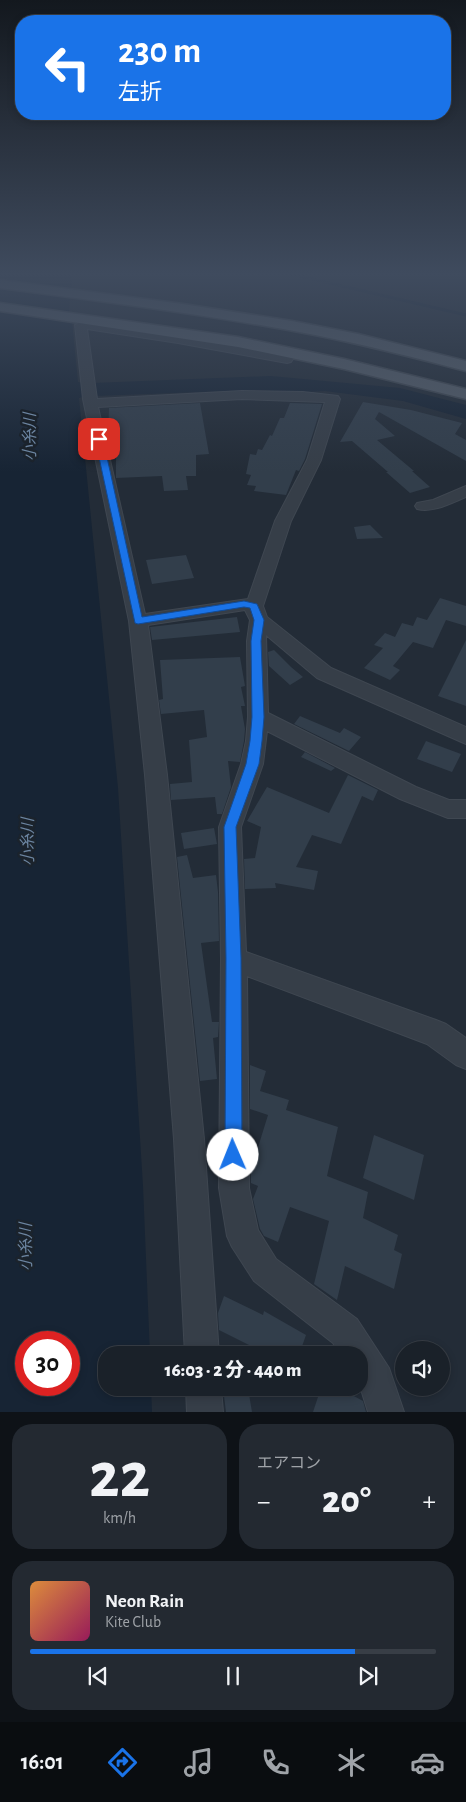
<!DOCTYPE html>
<html lang="ja">
<head>
<meta charset="utf-8">
<style>
  :root { --surface:#1a2129; --page:#232931; --text:#f1f3f6; --muted:#9fa3a8; --line:#383e46; --accent:#1a73e8 }
  body { margin:0; font-family:"Alegreya Sans","Noto Sans JP",sans-serif; background:var(--page); color:var(--text); height:100vh; display:flex; flex-direction:column; font-size:19px; white-space:nowrap }
  * { box-sizing:border-box; margin:0 }
  p { font-size:16px; color:var(--muted) }
  .icon { flex:none; width:28px; height:28px; fill:none; stroke:currentColor; stroke-width:2; stroke-linecap:round; stroke-linejoin:round }
  .map { position:relative; height:1412px; overflow:hidden }
  .details { display:flex; flex-direction:column; gap:12px; padding:12px; background:#0e1217; flex:1 }
  .details>* { flex:none }
  .hud { position:absolute; left:15px; top:15px; width:436px; height:105px; border-radius:20px; box-shadow:0 2px 8px #0003,0 0 0 1px var(--line); background:#1a73e8; color:#fff; overflow:hidden }
  .buttons { position:absolute; left:395px; top:1341px; display:grid; gap:10px }
  .buttons a { display:grid; place-items:center; width:55px; height:55px; border-radius:50%; background:var(--surface); box-shadow:0 2px 8px #0003,0 0 0 1px var(--line); font-size:25px }
  .speed { position:absolute; left:15px; top:1331px; display:flex; gap:10px; font-size:25px; font-weight:700; text-align:center }
  .speed>* { display:grid; place-content:center; width:65px; height:65px; border-radius:50%; background:var(--surface); box-shadow:0 2px 8px #0003,0 0 0 1px var(--line); line-height:1 }
  .speed .limit { border:8px solid #d22; background:#fff; color:#111 }
  .pin { position:absolute; display:grid; place-items:center; width:42px; height:42px; color:#fff; margin:-21px; border-radius:10px; box-shadow:0 2px 8px #0006 }
  .me { position:absolute; width:55px; margin:-28px; rotate:359deg; stroke-linejoin:round; filter:drop-shadow(0 0 4px #0008) }
  .turn { display:flex; align-items:center; gap:18px; height:105px; padding:0 20px; font-size:22px }
  .turn .icon { width:65px; height:65px; stroke-width:2.5 }
  .turn b { display:block; font-size:35px; line-height:42px }
  .big { font-size:38px; font-weight:800; line-height:1.1 }
  .details .card { flex:1; display:flex; flex-direction:column; justify-content:center; gap:8px; min-width:0; padding:0 18px; border-radius:20px; background:var(--page) }
  .details .dial { align-items:center; gap:0 }
  .dial b { font-size:65px; line-height:1 }
  .song { display:flex; align-items:center; gap:15px }
  .cover { width:60px; height:60px; border-radius:8px; background:linear-gradient(135deg,hsl(30 70% 55%),hsl(330 70% 35%)) }
  .played { height:5px; border-radius:2px; background:linear-gradient(90deg,var(--accent) 80%,var(--line) 80%) }
  .keys { display:flex; justify-content:space-around; direction:ltr }
  .heat { display:flex; justify-content:space-between; align-items:center; font-size:28px; direction:ltr }
  .details .tiles { flex:1; display:grid; gap:12px; grid-template-columns:1fr 1fr }
  .card:last-child { grid-column:span 2 }
  .trip { position:absolute; left:98px; top:1346px; width:270px; height:50px; border-radius:20px; background:var(--surface); box-shadow:0 2px 8px #0003,0 0 0 1px var(--line); font-weight:800; line-height:50px; text-align:center }
  .tab-bar { display:flex; height:80px; justify-content:space-around; align-items:center; background:#0a0d10; color:var(--muted) }
  .tab-bar .icon { width:35px; height:35px }
  .tab-bar .on { color:var(--accent) }
  .tab-bar b { font-size:22px; color:var(--text) }
  .map>svg:first-child { display:block }
</style>
</head>
<body>
<div class="map">
<svg width="466" height="1412" viewBox="0 0 466 1412">
  <rect width="100%" height="100%" fill="#232c37"/>
  <path fill="#172434" fill-rule="evenodd" d="M 0,274 L 72,274 L 72,290 L 0,280 Z
    M 0,288 L 70,297 L 69,313 L 0,304 Z
    M 0,312 L 72,322 L 78,382 L 84,383 L 86,396 L 79,398 L 118,788 L 143,1186 L 150,1355 L 106,1355 L 106,1388 L 151,1388 L 152,1412 L 0,1412 ZM 26,1342 L 69,1342 L 69,1385 L 26,1385 Z
    M 271,376 L 400,388 L 466,405 L 466,419 L 403,401 L 325,391 L 305,392 L 254,390 L 94,396 L 93,383 Z"/>
  <g fill="none" stroke-linecap="round" stroke-linejoin="round">
    <path stroke="#172434" stroke-width="3" d="M 291,274 L 466,315"/>
  </g>
  <path fill="#323e4b" d="M 363,402 L 411,410 L 462,423 L 455,434 L 466,440 L 466,461 L 379,412 L 375,419 L 395,436 L 377,440 L 414,471 L 412,471 L 430,487 L 410,493 L 386,472 L 388,472 L 352,441 L 340,442 Z
    M 200,403 L 209,454 L 196,455 L 196,476 L 186,476 L 188,490 L 164,491 L 162,476 L 116,478 L 116,458 L 111,456 L 112,435 L 108,435 L 109,408 Z
    M 290,403 L 322,404 L 305,459 L 299,471 L 296,470 L 286,495 L 254,491 L 256,486 L 247,485 L 251,475 L 246,474 L 250,454 L 256,455 L 258,449 L 262,450 L 270,435 L 272,436 L 280,418 L 284,418 Z
    M 370,525 L 383,538 L 357,539 L 354,527 Z
    M 186,555 L 194,578 L 152,584 L 146,560 Z
    M 440,598 L 466,606 L 466,626 L 446,620 L 433,648 L 413,642 L 393,666 L 400,670 L 390,680 L 364,668 L 383,648 L 374,645 L 385,633 L 395,637 L 402,623 L 413,626 L 417,617 L 427,620 Z
    M 237,617 L 240,632 L 152,640 L 150,627 Z
    M 466,640 L 466,706 L 438,696 Z
    M 274,650 L 291,667 L 303,677 L 290,685 L 269,666 L 268,652 Z
    M 240,657 L 245,686 L 241,687 L 245,706 L 241,706 L 245,729 L 244,741 L 240,762 L 228,761 L 231,787 L 222,814 L 217,814 L 215,797 L 171,800 L 170,784 L 192,782 L 189,740 L 207,737 L 204,710 L 161,714 L 159,700 L 163,699 L 160,660 Z
    M 300,716 L 340,733 L 344,728 L 361,737 L 349,751 L 294,724 Z
    M 426,741 L 461,754 L 452,772 L 417,759 Z
    M 305,752 L 335,768 L 331,771 L 301,757 Z
    M 348,775 L 378,790 L 373,801 L 362,796 L 341,844 L 312,835 L 296,867 L 318,871 L 314,890 L 275,883 L 276,888 L 245,889 L 244,859 L 255,858 L 261,827 L 247,821 L 267,787 L 329,813 Z
    M 214,828 L 217,844 L 184,849 L 181,833 Z
    M 187,855 L 193,878 L 216,875 L 218,892 L 219,941 L 201,943 L 212,1022 L 219,1022 L 218,1037 L 213,1038 L 217,1079 L 200,1081 L 177,857 Z
    M 250,1065 L 266,1071 L 260,1091 L 289,1100 L 286,1110 L 338,1127 L 327,1176 L 368,1192 L 363,1218 L 398,1235 L 394,1250 L 402,1254 L 394,1289 L 345,1266 L 337,1300 L 314,1284 L 329,1221 L 290,1207 L 278,1242 L 264,1236 L 260,1229 L 253,1199 L 258,1186 L 251,1183 L 251,1170 L 268,1115 L 250,1109 Z
    M 374,1135 L 424,1155 L 414,1200 L 363,1178 Z
    M 224,1296 L 263,1315 L 264,1311 L 306,1335 L 299,1355 L 269,1355 L 219,1330 L 218,1313 Z
    M 223,1388 L 248,1388 L 252,1412 L 226,1412 Z
    M 321,1388 L 339,1388 L 363,1401 L 366,1412 L 313,1412 Z"/>
  <g fill="none" stroke-linecap="round" stroke-linejoin="round">
    <g stroke="#3f4751" stroke-width="2">
      <path id="minor" d="M 81,322 L 178,335 L 284,355 L 287,350 L 295,350 L 297,353 L 291,362 L 287,363 L 178,343 L 87,329 L 97,399 L 242,391 L 303,392 L 338,396 L 340,399 L 321,460 L 291,521 L 263,606 L 267,617 L 331,668 L 466,727 L 466,744 L 317,678 L 266,635 L 268,713 L 416,787 L 449,800 L 466,800 L 466,818 L 448,818 L 400,799 L 267,731 L 263,764 L 241,827 L 246,952 L 436,1020 L 446,1024 L 466,1038 L 466,1069 L 456,1065 L 427,1044 L 247,976 L 249,1188 L 258,1230 L 276,1259 L 357,1319 L 389,1368 L 404,1412 L 368,1412 L 359,1383 L 359,1355 L 341,1355 L 333,1343 L 254,1281 L 232,1247 L 227,1236 L 219,1188 L 221,959 L 219,827 L 241,764 L 246,741 L 248,717 L 247,641 L 250,620 L 245,610 L 148,625 L 167,775 L 204,1139 L 219,1355 L 185,1355 L 174,1139 L 145,775 L 129,621 L 83,399 L 75,325 ZM 242,399 L 325,402 L 307,460 L 275,521 L 248,599 L 145,614 L 98,407 Z
        M 466,486 L 466,497 C 451,503 434,513 417,509 L 415,506 L 417,503 L 433,500 Z
        M 186,1388 L 221,1388 L 223,1412 L 187,1412 Z"/>
    </g>
    <g stroke="#3f4751" stroke-width="3">
      <path id="major" d="M 0,280 L 183,304 L 292,321 L 358,334 L 466,361 L 466,371 C 416,358 366,345 315,335 C 211,315 105,302 0,288 Z
        M 0,303 L 238,337 L 344,359 L 466,389 L 466,399 L 344,369 L 238,347 L 0,311 Z"/>
    </g>
    <use href="#minor" fill="#363e48" fill-rule="evenodd"/>
    <use href="#major" fill="#545d68" fill-rule="evenodd"/>
  </g>
  <linearGradient id="sky" x2="0" y2="1"><stop stop-color="#13181e"/><stop offset="0.58" stop-color="#3f4b5e"/><stop offset="1" stop-color="#3f4b5e" stop-opacity="0"/></linearGradient>
  <rect width="466" height="472" fill="url(#sky)"/>
  <path fill="#1a73e8" stroke="#114b97" d="M 99,437 L 103,439 L 142,617 L 244,601 L 257,604 L 264,620 L 261,641 L 264,717 L 262,741 L 259,764 L 236,827 L 241,958 L 242,1155 L 239,1161 L 233,1164 L 227,1161 L 225,1155 L 226,958 L 224,827 L 246,764 L 250,741 L 252,717 L 251,641 L 254,620 L 250,608 L 244,607 L 138,624 L 135,623 L 95,439 Z"/>
  <g text-anchor="middle" stroke-width="5" stroke-linejoin="round" paint-order="stroke">
    <g font-size="16" font-style="italic" fill="#6c85a1" stroke="#1b232c">
      <text transform="translate(29 437) rotate(-90)" y="6">小糸川</text>
      <text transform="translate(27 842) rotate(-90)" y="6">小糸川</text>
      <text transform="translate(25 1247) rotate(-90)" y="6">小糸川</text>
    </g>
  </g>
</svg>
<div class="buttons">
<a><svg class="icon" aria-label="sound" viewBox="0 0 24 24"><path d="M4 9h4l5-4v14l-5-4H4zM17 9q2 3 0 6"/></svg></a>
</div>
<div class="speed"><div class="limit">30</div></div>
<div class="pin" style="left:99px;top:439px;background:#d93025"><svg class="icon" aria-label="arrive" viewBox="0 0 24 24"><path d="M6 21V4h12l-3 4 3 4H6"/></svg></div>
<svg class="me" style="left:233px;top:1155px" viewBox="-20 -20 40 40"><circle r="19" fill="#fff"/><path d="M0-13L10 11 0 6-10 11z" fill="#1a73e8"/></svg>
<div class="trip">16:03 · 2 分 · 440 m</div>
<div class="hud">
<div class="turn"><svg class="icon" aria-label="left" viewBox="0 0 24 24"><path d="M17 20v-9H6M10 6l-5 5 5 5"/></svg><div><b>230 m</b>左折</div></div>
</div>
</div>
<section class="details">
<div class="tiles">
<div class="card dial"><b>22</b><p>km/h</p></div>
<div class="card"><p>エアコン</p>
<div class="heat"><a>−</a><b class="big">20°</b><a>+</a></div>
</div>
<div class="card">
<div class="song"><i class="cover"></i><div><b>Neon Rain</b><p>Kite Club</p></div></div>
<div class="played"></div>
<div class="keys"><svg class="icon" aria-label="previous" viewBox="0 0 24 24"><path d="M18 5L8 12l10 7zM5 5v14"/></svg><svg class="icon" aria-label="pause" viewBox="0 0 24 24"><path d="M8 5v14M16 5v14"/></svg><svg class="icon" aria-label="next" viewBox="0 0 24 24"><path d="M6 5l10 7-10 7zM19 5v14"/></svg></div>
</div>
</div>
</section>
<nav class="tab-bar">
<b>16:01</b>
<svg class="icon on" aria-label="directions" viewBox="0 0 24 24"><path d="M12 3l9 9-9 9-9-9zM9 14v-3h6M13 9l2 2-2 2"/></svg>
<svg class="icon" aria-label="music" viewBox="0 0 24 24"><path d="M9 18V5l10-2v13"/><circle cx="6" cy="18" r="3"/><circle cx="16" cy="16" r="3"/></svg>
<svg class="icon" aria-label="phone" viewBox="0 0 24 24"><path d="M5 4h4l2 5-3 2q2 4 5 5l2-3 5 2v4C11 20 4 13 5 4z"/></svg>
<svg class="icon" aria-label="climate" viewBox="0 0 24 24"><path d="M12 3v18M4 7l16 10M4 17L20 7"/></svg>
<svg class="icon" aria-label="car" viewBox="0 0 24 24"><path d="M5 17H2v-5l4-1 3-4h7l3 4 3 1v5h-3M9 17h6M6 11h13"/><circle cx="7" cy="17" r="2"/><circle cx="17" cy="17" r="2"/></svg>
</nav>
</body>
</html>
